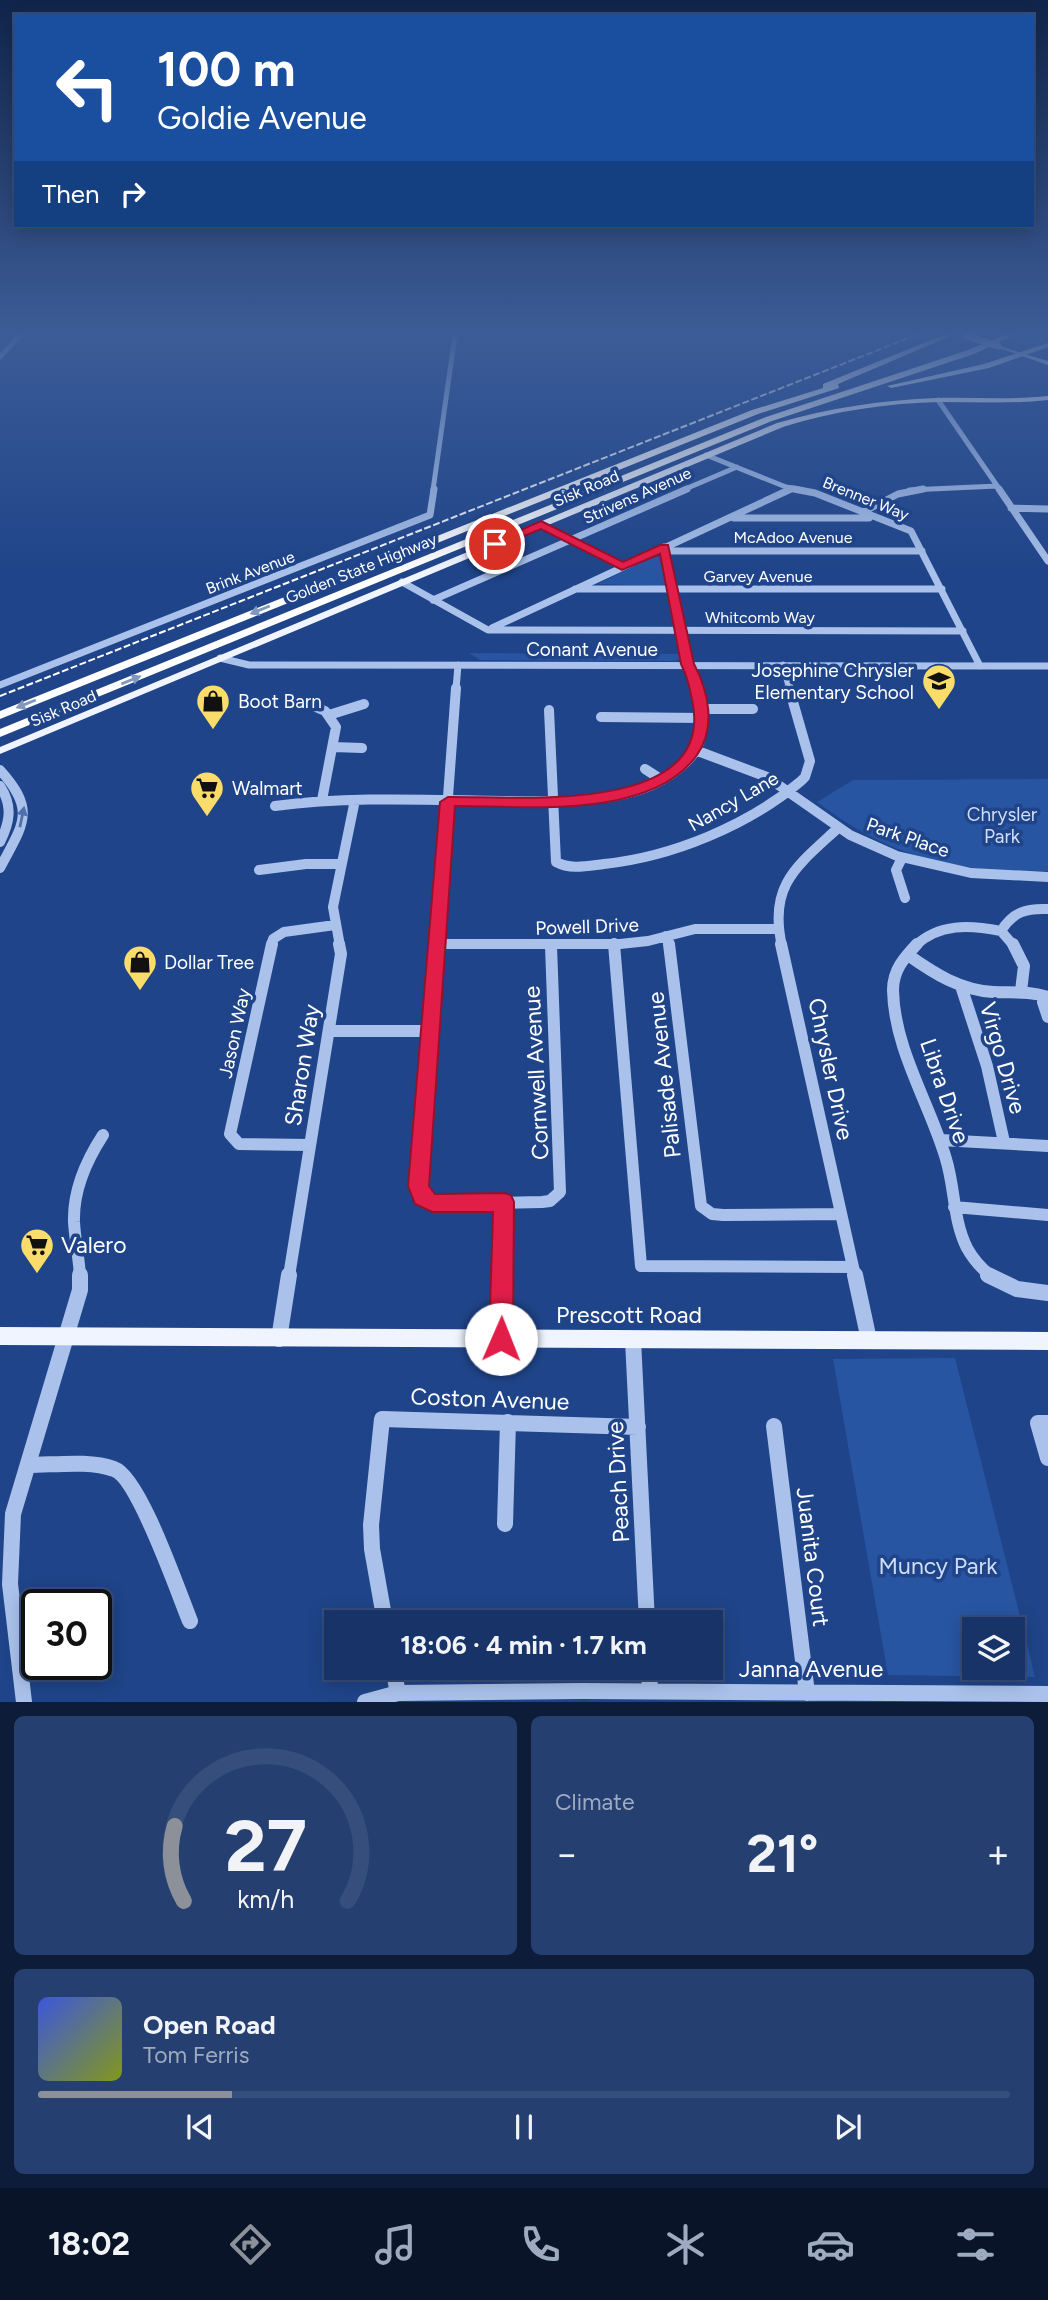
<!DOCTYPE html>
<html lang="en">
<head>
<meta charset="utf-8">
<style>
  :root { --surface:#173367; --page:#243f70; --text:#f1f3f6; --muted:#9eaac0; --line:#364e7b; --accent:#8c9099 }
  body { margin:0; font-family:Figtree,sans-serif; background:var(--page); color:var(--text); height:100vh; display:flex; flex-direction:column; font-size:26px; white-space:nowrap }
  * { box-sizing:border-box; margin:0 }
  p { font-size:23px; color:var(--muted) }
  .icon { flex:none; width:38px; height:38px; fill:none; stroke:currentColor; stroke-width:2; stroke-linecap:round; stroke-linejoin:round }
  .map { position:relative; height:1702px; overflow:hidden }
  .drawer { display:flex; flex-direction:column; gap:14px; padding:14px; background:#0d1c39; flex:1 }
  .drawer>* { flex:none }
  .guide { position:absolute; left:14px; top:14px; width:1020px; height:214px; border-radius:0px; box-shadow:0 4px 18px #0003,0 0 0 2px var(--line); background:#1a4fa0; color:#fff; overflow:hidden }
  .controls { position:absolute; left:962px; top:1617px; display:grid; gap:14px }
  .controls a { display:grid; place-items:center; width:63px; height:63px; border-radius:0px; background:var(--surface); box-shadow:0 4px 18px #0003,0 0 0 2px var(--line); font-size:35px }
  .speed { position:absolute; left:21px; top:1589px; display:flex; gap:14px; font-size:35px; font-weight:700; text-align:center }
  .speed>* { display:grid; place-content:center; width:91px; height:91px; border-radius:50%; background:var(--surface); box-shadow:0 4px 18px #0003,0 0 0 2px var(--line); line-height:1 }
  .speed .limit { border:4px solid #111; border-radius:10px; background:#fff; color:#111 }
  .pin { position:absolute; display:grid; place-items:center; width:60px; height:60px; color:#fff; margin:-30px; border:4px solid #fff; border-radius:50%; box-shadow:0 2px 7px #0007 }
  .me { position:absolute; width:77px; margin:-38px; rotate:1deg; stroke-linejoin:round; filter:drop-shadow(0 0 5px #0008) }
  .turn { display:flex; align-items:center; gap:24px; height:147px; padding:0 28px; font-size:32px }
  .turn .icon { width:91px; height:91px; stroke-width:2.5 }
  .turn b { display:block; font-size:49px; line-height:60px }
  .then { display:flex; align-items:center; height:66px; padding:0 28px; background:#0003; gap:14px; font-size:26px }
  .big { font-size:52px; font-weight:700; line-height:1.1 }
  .drawer .widget { flex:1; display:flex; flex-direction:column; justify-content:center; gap:10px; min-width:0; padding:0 24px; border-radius:10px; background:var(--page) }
  .drawer .dial { align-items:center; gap:0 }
  .dial svg { height:182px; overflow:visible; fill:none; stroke:var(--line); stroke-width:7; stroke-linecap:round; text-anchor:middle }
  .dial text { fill:var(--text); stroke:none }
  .song { display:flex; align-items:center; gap:21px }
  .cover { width:84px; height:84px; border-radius:10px; background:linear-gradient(135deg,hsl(230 70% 55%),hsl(70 70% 35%)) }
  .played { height:7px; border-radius:4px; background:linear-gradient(90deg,var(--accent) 20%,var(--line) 20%) }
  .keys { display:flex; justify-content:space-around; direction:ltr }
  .heat { display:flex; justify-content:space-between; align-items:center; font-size:38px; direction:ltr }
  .drawer .tiles { flex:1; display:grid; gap:14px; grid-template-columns:1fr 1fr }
  .widget:last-child { grid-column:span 2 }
  .trip { position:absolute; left:324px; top:1610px; width:399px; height:70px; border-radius:0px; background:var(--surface); box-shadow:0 4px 18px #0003,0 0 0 2px var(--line); font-weight:700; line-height:70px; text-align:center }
  .menu { display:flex; height:112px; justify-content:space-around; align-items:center; background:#091429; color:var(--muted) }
  .menu .icon { width:49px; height:49px }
  .menu .on { color:var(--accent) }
  .menu b { font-size:32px; color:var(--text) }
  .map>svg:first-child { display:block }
</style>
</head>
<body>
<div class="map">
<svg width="1048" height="1702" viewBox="0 0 1048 1702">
  <rect width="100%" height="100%" fill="#1f4489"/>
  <path fill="#2855a2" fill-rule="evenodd" d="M 655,556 L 660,557 L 667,583 L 663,586 L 598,584 Z
    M 469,653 L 679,654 L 680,659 L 675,661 L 480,660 Z
    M 1048,779 L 1048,871 C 955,873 893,859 817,802 L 853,780 Z
    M 955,1358 L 1030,1656 L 1035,1677 L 888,1675 L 833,1359 ZM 1013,1629 L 1013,1668 L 975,1668 L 975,1629 Z"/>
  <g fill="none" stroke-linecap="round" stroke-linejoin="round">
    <path stroke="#aac2eb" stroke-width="5" d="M 0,357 L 20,335
      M 938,400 L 1000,490
      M 706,455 L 786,487 L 803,490
      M 433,490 L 455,335
      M 683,490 L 737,467
      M 787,490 L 792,488
      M 909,490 L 997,486"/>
    <path stroke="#aac2eb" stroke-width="7" d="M 794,489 L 815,493 L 911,531 L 980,666
      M 999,489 L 1048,561
      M 1011,508 L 1048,509
      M 863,512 L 898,494 L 923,489
      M 734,518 L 869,518
      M 541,525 L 622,566
      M 664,547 L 687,664 L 697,689
      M 665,551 L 922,551
      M 402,582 L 488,630 L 963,631
      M 575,589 L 942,589
      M 433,600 L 687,489
      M 492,628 L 791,489
      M 220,658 L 249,665 L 1048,666
      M 783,665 L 790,689
      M 0,685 L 430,515 L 434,489
      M 456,689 L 458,665"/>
    <path stroke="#aac2eb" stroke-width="10" d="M 304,702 L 325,711 L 336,727 L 322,800
      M 701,709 L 753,709
      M 549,710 L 556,862 C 571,870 587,866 604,864 C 671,857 748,826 801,781 L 805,777 L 810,761 L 789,688
      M 329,715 L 364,704
      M 601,717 L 703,718
      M 333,747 L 362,748
      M 695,750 L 767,777 L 850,835 L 897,856 L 971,873 L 1048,877
      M 645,769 L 662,780
      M 0,770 C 37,811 23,824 0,868
      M 0,786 C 13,806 10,822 0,842
      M 275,806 C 351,796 427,800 503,801 C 548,801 593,804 636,791 C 654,786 677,773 690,758 C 708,738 702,712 697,688
      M 902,858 L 896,870 L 905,898
      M 259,870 L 306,864 L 341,864
      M 666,936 L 670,946
      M 437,944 L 620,944 L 648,941 L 695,929 L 778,929
      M 271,946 L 273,939 L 284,932 L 335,925
      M 340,946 L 333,907 L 355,800
      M 437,946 L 456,688
      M 782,946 C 768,885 797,866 838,828
      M 915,946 C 939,923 970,925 1001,931
      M 1014,946 L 1001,931 C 1013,912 1026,908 1048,909"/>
    <path stroke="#aac2eb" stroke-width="12" d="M 272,944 L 230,1134 L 239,1144 L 310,1145
      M 437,944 L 419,1186 L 426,1200 L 442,1204 L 542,1202 L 550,1201 L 560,1192 L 551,946
      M 614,944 L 641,1266 L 853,1267
      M 669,944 L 701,1206 L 712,1214 L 723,1215 L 841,1214
      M 781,944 L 855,1276
      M 917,944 C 904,958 893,970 893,990 C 894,1049 930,1104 946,1159 C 955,1188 953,1220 967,1248 C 973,1259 981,1268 991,1276
      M 1013,944 L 1024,966 L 1021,991
      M 908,955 C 935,974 960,990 993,992 C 1013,993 1029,991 1048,997
      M 961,986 L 987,1066 L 1004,1142
      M 1044,996 L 1043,1002 L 1048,1017
      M 329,1031 L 431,1031
      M 940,1140 L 1048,1146
      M 954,1207 L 1048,1215
      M 80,1276 C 79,1258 75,1240 74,1222 C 73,1191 86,1161 103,1135
      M 289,1276 L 341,954 L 339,944
      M 502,1276 L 504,1202"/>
    <path stroke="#aac2eb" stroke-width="16" d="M 855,1275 L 869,1340
      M 988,1275 L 1017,1289 L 1048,1293
      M 279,1339 L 289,1275
      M 501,1339 L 502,1275
      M 633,1340 L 647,1622
      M 1048,1423 L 1038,1423 L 1048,1458
      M 774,1426 L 807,1693
      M 28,1465 C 55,1465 89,1460 114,1469 C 139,1477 178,1592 190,1621
      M 505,1524 L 508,1422
      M 385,1622 L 372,1549 L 371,1525 L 382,1419 L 638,1427
      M 393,1668 L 398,1693
      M 649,1668 L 650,1691
      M 24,1702 L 10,1584 L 13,1514 L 80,1290 L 80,1275
      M 365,1702 L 398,1693 L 582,1691 L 1048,1694"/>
    <path fill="#eff4fe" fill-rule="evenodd" d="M 996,345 L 1048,361 L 1048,365 L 996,347 Z
      M 1048,396 L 1048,400 C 1012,404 977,402 941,402 C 887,403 834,411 783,427 L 0,754 L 0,747 L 777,423 C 829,408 882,400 936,398 C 973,397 1010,400 1048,396 Z
      M 0,1327 L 1048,1332 L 1048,1350 L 0,1345 Z"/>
    <path fill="#fff" fill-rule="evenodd" d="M 943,335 L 953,335 L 838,384 L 839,388 L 758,414 L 0,719 L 0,711 L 752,410 L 823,388 L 823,384 Z
      M 1004,335 L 1014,335 L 974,354 L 772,421 L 0,737 L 0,729 L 766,417 L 968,350 Z
      M 1048,343 L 1048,347 L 989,368 L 891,388 L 887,386 L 984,364 Z"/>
    <path stroke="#fff" stroke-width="2" stroke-dasharray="7 2.5" stroke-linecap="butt" d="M 0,696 L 916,335"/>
    <path stroke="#eff4fe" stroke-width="7" d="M 967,336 L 998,346"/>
  </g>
  <defs><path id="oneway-solid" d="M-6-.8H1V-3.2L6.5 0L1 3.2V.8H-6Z" transform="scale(1.75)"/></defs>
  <g fill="#8498be">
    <use href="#oneway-solid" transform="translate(260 610) rotate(158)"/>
    <use href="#oneway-solid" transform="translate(131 680) rotate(-22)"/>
    <use href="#oneway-solid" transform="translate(26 704) rotate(158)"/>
  </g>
  <use fill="#5070ab" href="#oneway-solid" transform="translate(22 817) rotate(-78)"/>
  <linearGradient id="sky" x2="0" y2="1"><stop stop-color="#11254b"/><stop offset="0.58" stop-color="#3c5c97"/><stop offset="1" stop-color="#3c5c97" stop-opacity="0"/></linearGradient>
  <rect width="1048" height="573" fill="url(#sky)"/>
  <path fill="#e11d48" stroke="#92132f" stroke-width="2" d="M 541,521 L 623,562 L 660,545 L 668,545 L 694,664 C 709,692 716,728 697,755 C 651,820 526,806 455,806 L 429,1186 L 435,1194 L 504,1193 L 511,1195 L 514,1202 L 513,1339 L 509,1347 L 501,1351 L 493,1347 L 489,1339 L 493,1212 L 432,1212 L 415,1204 L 408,1186 L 440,802 L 448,797 C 515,796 712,816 693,705 C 690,690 688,678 681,664 L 660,554 L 622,570 L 541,529 L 499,546 L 489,544 Z"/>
  <defs>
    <g id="school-pin" transform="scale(1.75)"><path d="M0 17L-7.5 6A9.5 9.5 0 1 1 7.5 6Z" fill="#fadc6a" stroke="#1f4489"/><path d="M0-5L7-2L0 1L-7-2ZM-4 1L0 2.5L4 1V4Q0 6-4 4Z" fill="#111"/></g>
    <g id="shop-pin" transform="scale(1.75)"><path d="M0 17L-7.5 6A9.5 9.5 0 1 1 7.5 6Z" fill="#fadc6a" stroke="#1f4489"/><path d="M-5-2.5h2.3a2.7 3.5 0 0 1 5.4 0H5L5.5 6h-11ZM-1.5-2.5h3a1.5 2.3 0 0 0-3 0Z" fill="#111"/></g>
    <g id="supermarket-pin" transform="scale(1.75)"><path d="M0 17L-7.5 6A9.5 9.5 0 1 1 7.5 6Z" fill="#fadc6a" stroke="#1f4489"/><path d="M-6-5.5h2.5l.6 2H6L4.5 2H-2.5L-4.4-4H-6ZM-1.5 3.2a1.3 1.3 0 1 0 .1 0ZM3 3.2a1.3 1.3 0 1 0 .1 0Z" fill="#111"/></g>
  </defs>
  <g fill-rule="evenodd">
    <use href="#school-pin" x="939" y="681"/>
    <use href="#shop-pin" x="213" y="701"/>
    <use href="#supermarket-pin" x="207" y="788"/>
    <use href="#shop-pin" x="140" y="962"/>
    <use href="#supermarket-pin" x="37" y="1245"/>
  </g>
  <g text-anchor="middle" stroke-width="7" stroke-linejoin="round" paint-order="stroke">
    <g font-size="16" fill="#fff" stroke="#1f4489">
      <text transform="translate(586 488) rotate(-23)" y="6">Sisk Road</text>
      <text transform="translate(637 495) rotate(-24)" y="6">Strivens Avenue</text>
      <text transform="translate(866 498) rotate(22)" y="6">Brenner Way</text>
      <text x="793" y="543">McAdoo Avenue</text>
      <text transform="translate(361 568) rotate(-22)" y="6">Golden State Highway</text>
      <text transform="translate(250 572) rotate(-21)" y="6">Brink Avenue</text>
      <text x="758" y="582">Garvey Avenue</text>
      <text x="760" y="623">Whitcomb Way</text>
      <text transform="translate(63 708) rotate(-23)" y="6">Sisk Road</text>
    </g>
    <g font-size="19" fill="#fff" stroke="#1f4489">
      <text x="592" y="656">Conant Avenue</text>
      <text transform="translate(733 801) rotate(-30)" y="7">Nancy Lane</text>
      <text transform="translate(908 837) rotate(19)" y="7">Park Place</text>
      <text transform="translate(587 926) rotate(-2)" y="7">Powell Drive</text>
      <text transform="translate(234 1033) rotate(-78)" y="7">Jason Way</text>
    </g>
    <g font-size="19" fill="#fff" stroke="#1f4489" text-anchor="start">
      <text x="914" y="677" text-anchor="end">Josephine Chrysler<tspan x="914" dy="22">Elementary School</tspan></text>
      <text x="238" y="708">Boot Barn</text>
      <text x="232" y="795">Walmart</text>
      <text x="164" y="969">Dollar Tree</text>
    </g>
    <g font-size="19" fill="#cfdef8" stroke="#1f4489">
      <text x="1002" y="821">Chrysler<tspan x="1002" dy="22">Park</tspan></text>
    </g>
    <g font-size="23" fill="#fff" stroke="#1f4489">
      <text transform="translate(1003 1058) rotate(74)" y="8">Virgo Drive</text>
      <text transform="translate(302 1065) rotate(-81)" y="8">Sharon Way</text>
      <text transform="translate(831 1069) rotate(78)" y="8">Chrysler Drive</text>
      <text transform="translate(536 1073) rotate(-93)" y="8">Cornwell Avenue</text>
      <text transform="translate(664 1075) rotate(-96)" y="8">Palisade Avenue</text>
      <text transform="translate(945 1091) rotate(71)" y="8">Libra Drive</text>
      <text x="629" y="1323">Prescott Road</text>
      <text transform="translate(490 1399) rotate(2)" y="8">Coston Avenue</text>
      <text transform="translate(618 1482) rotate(-93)" y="8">Peach Drive</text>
      <text transform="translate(813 1557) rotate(83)" y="8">Juanita Court</text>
      <text x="811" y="1677">Janna Avenue</text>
    </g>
    <g font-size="23" fill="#fff" stroke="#1f4489" text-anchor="start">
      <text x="61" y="1253">Valero</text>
    </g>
    <g font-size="23" fill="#cfdef8" stroke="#1f4489">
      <text x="938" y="1574">Muncy Park</text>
    </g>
  </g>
</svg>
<div class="controls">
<a><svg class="icon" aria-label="layers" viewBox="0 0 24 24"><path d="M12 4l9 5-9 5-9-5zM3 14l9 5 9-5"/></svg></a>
</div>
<div class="speed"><div class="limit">30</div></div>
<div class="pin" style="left:495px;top:544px;background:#d93025"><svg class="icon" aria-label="arrive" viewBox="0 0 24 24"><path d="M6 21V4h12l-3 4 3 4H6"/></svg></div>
<svg class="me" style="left:501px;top:1339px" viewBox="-20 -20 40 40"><circle r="19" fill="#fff"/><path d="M0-13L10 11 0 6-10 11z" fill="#e11d48"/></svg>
<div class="trip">18:06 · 4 min · 1.7 km</div>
<div class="guide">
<div class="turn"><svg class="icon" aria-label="left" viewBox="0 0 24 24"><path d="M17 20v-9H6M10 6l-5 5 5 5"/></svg><div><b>100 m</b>Goldie Avenue</div></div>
<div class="then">Then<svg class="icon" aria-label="right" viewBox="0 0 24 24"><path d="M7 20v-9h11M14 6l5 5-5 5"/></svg></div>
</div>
</div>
<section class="drawer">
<div class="tiles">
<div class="widget dial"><svg viewBox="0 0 100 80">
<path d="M14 69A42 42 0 1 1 86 69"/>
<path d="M14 69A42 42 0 0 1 10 36" stroke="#8c9099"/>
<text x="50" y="56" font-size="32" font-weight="700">27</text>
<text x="50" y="72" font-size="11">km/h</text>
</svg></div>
<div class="widget"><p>Climate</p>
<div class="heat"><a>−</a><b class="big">21°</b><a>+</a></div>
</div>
<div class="widget">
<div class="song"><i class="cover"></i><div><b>Open Road</b><p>Tom Ferris</p></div></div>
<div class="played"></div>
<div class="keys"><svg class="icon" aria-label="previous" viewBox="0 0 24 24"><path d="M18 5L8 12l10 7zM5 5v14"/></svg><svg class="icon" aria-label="pause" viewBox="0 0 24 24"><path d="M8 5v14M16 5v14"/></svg><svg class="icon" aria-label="next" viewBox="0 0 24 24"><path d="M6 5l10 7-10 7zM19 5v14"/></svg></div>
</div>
</div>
</section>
<nav class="menu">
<b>18:02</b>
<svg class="icon on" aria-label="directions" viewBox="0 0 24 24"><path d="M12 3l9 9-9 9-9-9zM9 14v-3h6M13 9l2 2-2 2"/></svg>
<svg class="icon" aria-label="music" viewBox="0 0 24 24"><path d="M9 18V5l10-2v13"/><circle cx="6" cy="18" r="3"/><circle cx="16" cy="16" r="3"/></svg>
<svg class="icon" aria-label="phone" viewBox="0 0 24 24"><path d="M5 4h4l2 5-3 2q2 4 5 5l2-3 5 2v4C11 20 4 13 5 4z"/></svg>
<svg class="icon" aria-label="climate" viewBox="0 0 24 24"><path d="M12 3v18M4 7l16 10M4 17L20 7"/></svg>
<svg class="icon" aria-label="car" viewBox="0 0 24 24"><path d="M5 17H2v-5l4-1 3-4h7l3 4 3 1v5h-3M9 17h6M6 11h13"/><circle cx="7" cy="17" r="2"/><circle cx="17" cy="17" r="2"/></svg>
<svg class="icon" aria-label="filters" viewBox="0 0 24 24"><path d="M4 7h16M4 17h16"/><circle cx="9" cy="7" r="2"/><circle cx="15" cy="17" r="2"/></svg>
</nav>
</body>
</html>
